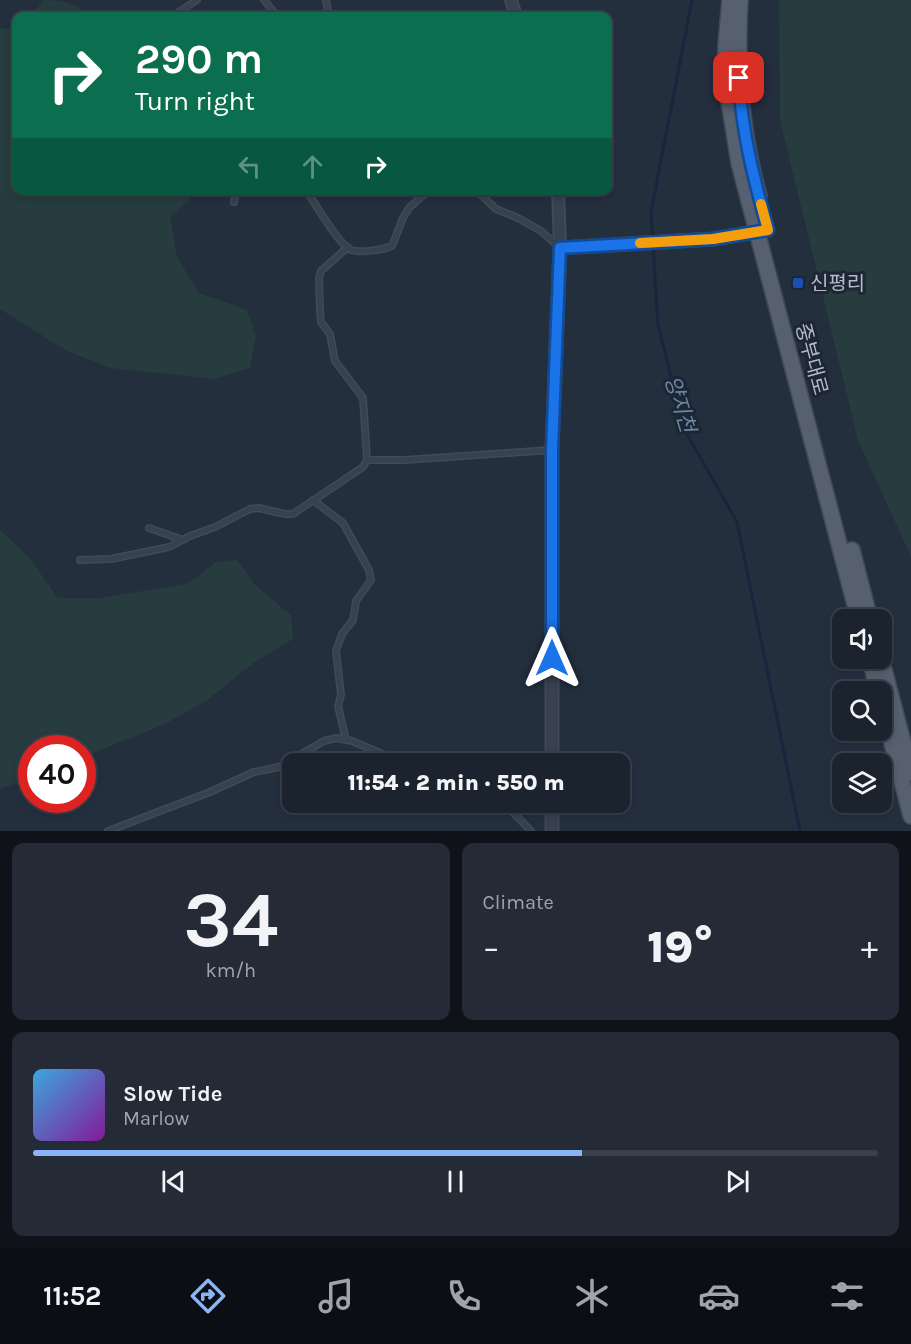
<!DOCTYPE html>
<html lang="en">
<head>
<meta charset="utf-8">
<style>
  :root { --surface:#1b232e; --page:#242b36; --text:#f1f3f6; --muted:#a0a4aa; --line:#39404a; --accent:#8ab4f8 }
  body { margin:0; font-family:Karla,"Noto Sans KR",sans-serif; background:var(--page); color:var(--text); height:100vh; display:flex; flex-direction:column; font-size:22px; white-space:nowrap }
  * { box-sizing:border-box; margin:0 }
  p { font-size:20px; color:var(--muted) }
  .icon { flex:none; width:33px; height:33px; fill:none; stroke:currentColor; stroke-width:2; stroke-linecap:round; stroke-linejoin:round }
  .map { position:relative; height:831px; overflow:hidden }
  .sheet { display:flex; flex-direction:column; gap:12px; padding:12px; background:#0f1319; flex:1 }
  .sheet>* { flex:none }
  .hud { position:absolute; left:12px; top:12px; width:600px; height:183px; border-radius:12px; box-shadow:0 3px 9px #0003,0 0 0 2px var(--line); background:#0b6e4f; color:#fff; overflow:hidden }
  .fabs { position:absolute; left:832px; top:609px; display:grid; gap:12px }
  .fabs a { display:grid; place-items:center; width:60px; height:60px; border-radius:12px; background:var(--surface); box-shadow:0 3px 9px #0003,0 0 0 2px var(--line); font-size:30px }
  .speed { position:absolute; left:18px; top:735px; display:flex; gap:12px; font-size:30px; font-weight:700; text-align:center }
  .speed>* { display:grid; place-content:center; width:78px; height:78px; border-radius:50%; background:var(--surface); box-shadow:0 3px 9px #0003,0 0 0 2px var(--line); line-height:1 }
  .speed .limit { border:9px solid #d22; background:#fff; color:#111 }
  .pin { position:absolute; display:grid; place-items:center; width:51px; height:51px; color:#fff; margin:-26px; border-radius:12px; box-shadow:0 3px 9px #0006 }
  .me { position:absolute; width:66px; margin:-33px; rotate:0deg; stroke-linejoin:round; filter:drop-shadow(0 0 4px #0008) }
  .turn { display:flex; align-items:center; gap:21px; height:126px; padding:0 24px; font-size:27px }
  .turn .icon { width:78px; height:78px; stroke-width:2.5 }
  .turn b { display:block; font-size:42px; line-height:51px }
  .lanes { display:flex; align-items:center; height:57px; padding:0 24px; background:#0003; justify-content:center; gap:30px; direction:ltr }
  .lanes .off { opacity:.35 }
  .big { font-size:45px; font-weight:800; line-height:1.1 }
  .sheet .widget { flex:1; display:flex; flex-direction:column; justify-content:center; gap:9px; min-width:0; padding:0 21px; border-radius:12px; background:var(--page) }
  .sheet .dial { align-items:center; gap:0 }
  .dial b { font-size:78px; line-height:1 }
  .song { display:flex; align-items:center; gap:18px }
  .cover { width:72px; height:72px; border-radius:9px; background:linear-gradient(135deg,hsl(200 70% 55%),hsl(290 70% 35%)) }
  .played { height:6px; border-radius:3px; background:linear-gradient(90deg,var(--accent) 65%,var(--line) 65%) }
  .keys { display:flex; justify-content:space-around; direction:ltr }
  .heat { display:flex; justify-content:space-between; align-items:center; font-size:33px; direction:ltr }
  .sheet .tiles { flex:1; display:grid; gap:12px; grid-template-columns:1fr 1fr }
  .widget:last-child { grid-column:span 2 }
  .trip { position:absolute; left:282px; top:753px; width:348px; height:60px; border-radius:12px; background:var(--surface); box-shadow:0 3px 9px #0003,0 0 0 2px var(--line); font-weight:800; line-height:60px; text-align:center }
  .tab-bar { display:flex; height:96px; justify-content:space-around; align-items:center; background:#0b0e12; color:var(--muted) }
  .tab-bar .icon { width:42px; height:42px }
  .tab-bar .current { color:var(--accent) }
  .tab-bar b { font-size:27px; color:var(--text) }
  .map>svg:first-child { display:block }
</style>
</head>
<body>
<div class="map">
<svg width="911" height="831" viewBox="0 0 911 831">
  <rect width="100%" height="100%" fill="#242f3e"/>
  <path fill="#263c3f" d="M 44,0 C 59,0 80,3 89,16 L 31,16 Z
    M 779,0 L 911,0 L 911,557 L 858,440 L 780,120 Z
    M 0,28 L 16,30 L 16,190 L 191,191 L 190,199 L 170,217 L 177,257 L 199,293 L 247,310 L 256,336 L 250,368 L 214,379 L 111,368 L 67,351 L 0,309 Z
    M 0,530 L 28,556 L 58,598 L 99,598 L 187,584 L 216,562 L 237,560 L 255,585 L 291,615 L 293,639 L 255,662 L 206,701 L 163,725 L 83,757 L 82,748 L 32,748 L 31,777 L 0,789 Z"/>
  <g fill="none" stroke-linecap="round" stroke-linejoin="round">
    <path stroke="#17263c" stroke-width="3" d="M 653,240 L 651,212 L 692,0
      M 653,247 L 658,325 L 684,429 L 737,522 L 800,831"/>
    <g stroke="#414a57" stroke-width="8">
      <path id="service" d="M 264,0 L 277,16
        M 326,0 L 329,16
        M 173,16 L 197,0
        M 306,190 C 314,202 339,245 351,250 C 361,253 383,250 392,246 L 403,218 L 409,208 L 429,190
        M 476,190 L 496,209 L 518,218 L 541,231 L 559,247
        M 234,202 L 236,190
        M 367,460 L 405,460 L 551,450
        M 313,500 L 343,523 L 369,570 L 371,580 L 356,601 L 353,620 L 342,634 L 336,651 L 341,695 L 338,706 L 346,740
        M 149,528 L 183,540
        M 80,560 L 111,559 L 169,547 L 190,536 L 215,527 L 250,509 L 259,508 L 285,514 L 293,514 L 363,467 L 367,460 L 363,398 L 335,361 L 330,334 L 321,322 L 320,311 L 319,278 L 321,271 L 348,247
        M 503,802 L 531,831
        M 108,831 L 210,792 L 254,772 L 279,767 L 324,741 L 336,738 L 352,741 L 406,764"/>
    </g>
    <g stroke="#414a57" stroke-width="14">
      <path id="minor" d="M 511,0 L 516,16
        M 558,190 L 560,248"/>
    </g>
    <g stroke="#414a57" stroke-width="15">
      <path id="tertiary" d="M 552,764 L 552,449 L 560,248 L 713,239 L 768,230
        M 552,802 L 552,831"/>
    </g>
    <g stroke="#414a57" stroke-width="18">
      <path id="primary" d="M 730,0 L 726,45 L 726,83 L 739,163 L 859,620
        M 740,0 C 736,66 741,132 759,196
        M 852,550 L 870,620
        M 870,658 L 878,692
        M 881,658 L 911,773
        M 882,705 L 911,816"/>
    </g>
    <use href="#service" stroke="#38414e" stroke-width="5"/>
    <use href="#minor" stroke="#38414e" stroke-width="10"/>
    <use href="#tertiary" stroke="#38414e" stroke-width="12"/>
    <use href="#primary" stroke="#56606e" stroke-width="15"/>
  </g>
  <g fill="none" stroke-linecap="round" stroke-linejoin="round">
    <g stroke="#114b97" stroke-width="15">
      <path id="route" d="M 552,658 L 552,449 L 560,248 L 713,239 L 768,230 C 754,180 741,129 739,78"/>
    </g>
    <use href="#route" stroke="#1a73e8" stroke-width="10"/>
    <path stroke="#f59e0b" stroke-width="10" d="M 640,243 L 713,239 L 768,230 L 761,204"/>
  </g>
  <rect fill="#1a4fb4" stroke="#1d2633" stroke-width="2" x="792" y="277" width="12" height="12" rx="3"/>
  <g text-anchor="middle" stroke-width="6" stroke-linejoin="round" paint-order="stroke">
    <g font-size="20" fill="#b4bcc9" stroke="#1d2633" text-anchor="start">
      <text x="810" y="290">신평리</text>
    </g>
    <g font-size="20" fill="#b4bcc9" stroke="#1d2633">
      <text transform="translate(812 359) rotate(75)" y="7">중부대로</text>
    </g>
    <g font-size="21" font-style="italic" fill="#6d86a8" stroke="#1d2633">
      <text transform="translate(680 404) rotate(73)" y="7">양지천</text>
    </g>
  </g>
</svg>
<div class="fabs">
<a><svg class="icon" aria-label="sound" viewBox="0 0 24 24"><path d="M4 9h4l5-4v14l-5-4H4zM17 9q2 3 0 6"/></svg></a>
<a><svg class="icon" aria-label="search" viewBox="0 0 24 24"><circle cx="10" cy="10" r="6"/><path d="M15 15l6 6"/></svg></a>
<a><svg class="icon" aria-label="layers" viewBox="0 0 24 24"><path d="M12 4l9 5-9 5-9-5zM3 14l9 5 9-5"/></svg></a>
</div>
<div class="speed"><div class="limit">40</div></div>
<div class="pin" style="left:739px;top:78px;background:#d93025"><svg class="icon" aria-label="arrive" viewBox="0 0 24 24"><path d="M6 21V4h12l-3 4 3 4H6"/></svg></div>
<svg class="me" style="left:552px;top:658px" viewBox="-20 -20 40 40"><path d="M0-17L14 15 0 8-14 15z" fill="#1a73e8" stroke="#fff" stroke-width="4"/></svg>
<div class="trip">11:54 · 2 min · 550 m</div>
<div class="hud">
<div class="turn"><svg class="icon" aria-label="right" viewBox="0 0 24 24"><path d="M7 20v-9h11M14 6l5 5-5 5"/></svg><div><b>290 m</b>Turn right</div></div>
<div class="lanes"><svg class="icon off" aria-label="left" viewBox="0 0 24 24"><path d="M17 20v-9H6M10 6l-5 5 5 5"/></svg><svg class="icon off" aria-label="ahead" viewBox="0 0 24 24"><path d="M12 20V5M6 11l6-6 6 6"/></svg><svg class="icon" aria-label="right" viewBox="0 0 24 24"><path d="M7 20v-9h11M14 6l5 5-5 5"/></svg></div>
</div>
</div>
<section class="sheet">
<div class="tiles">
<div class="widget dial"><b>34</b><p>km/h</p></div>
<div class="widget"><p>Climate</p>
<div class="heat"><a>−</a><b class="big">19°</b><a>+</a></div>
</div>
<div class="widget">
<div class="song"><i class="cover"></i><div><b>Slow Tide</b><p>Marlow</p></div></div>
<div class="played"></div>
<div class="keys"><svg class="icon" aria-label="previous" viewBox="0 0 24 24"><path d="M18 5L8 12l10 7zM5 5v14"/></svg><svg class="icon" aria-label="pause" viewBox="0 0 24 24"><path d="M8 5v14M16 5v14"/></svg><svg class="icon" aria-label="next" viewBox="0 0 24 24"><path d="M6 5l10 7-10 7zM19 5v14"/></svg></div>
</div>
</div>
</section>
<nav class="tab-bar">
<b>11:52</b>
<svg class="icon current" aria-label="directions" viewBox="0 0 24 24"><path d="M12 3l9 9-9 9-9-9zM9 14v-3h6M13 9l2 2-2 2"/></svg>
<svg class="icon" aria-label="music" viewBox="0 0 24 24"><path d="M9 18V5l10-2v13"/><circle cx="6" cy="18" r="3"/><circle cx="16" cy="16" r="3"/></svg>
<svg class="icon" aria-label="phone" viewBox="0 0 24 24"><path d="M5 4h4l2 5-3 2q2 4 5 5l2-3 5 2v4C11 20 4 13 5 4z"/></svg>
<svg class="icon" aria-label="climate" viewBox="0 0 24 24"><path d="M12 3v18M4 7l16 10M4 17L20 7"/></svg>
<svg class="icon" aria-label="car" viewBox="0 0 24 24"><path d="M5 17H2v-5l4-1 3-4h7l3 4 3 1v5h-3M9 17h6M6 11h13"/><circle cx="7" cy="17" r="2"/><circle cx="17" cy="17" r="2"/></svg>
<svg class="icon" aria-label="filters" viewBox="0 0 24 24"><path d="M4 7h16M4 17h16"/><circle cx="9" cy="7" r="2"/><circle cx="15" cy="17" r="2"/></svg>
</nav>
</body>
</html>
